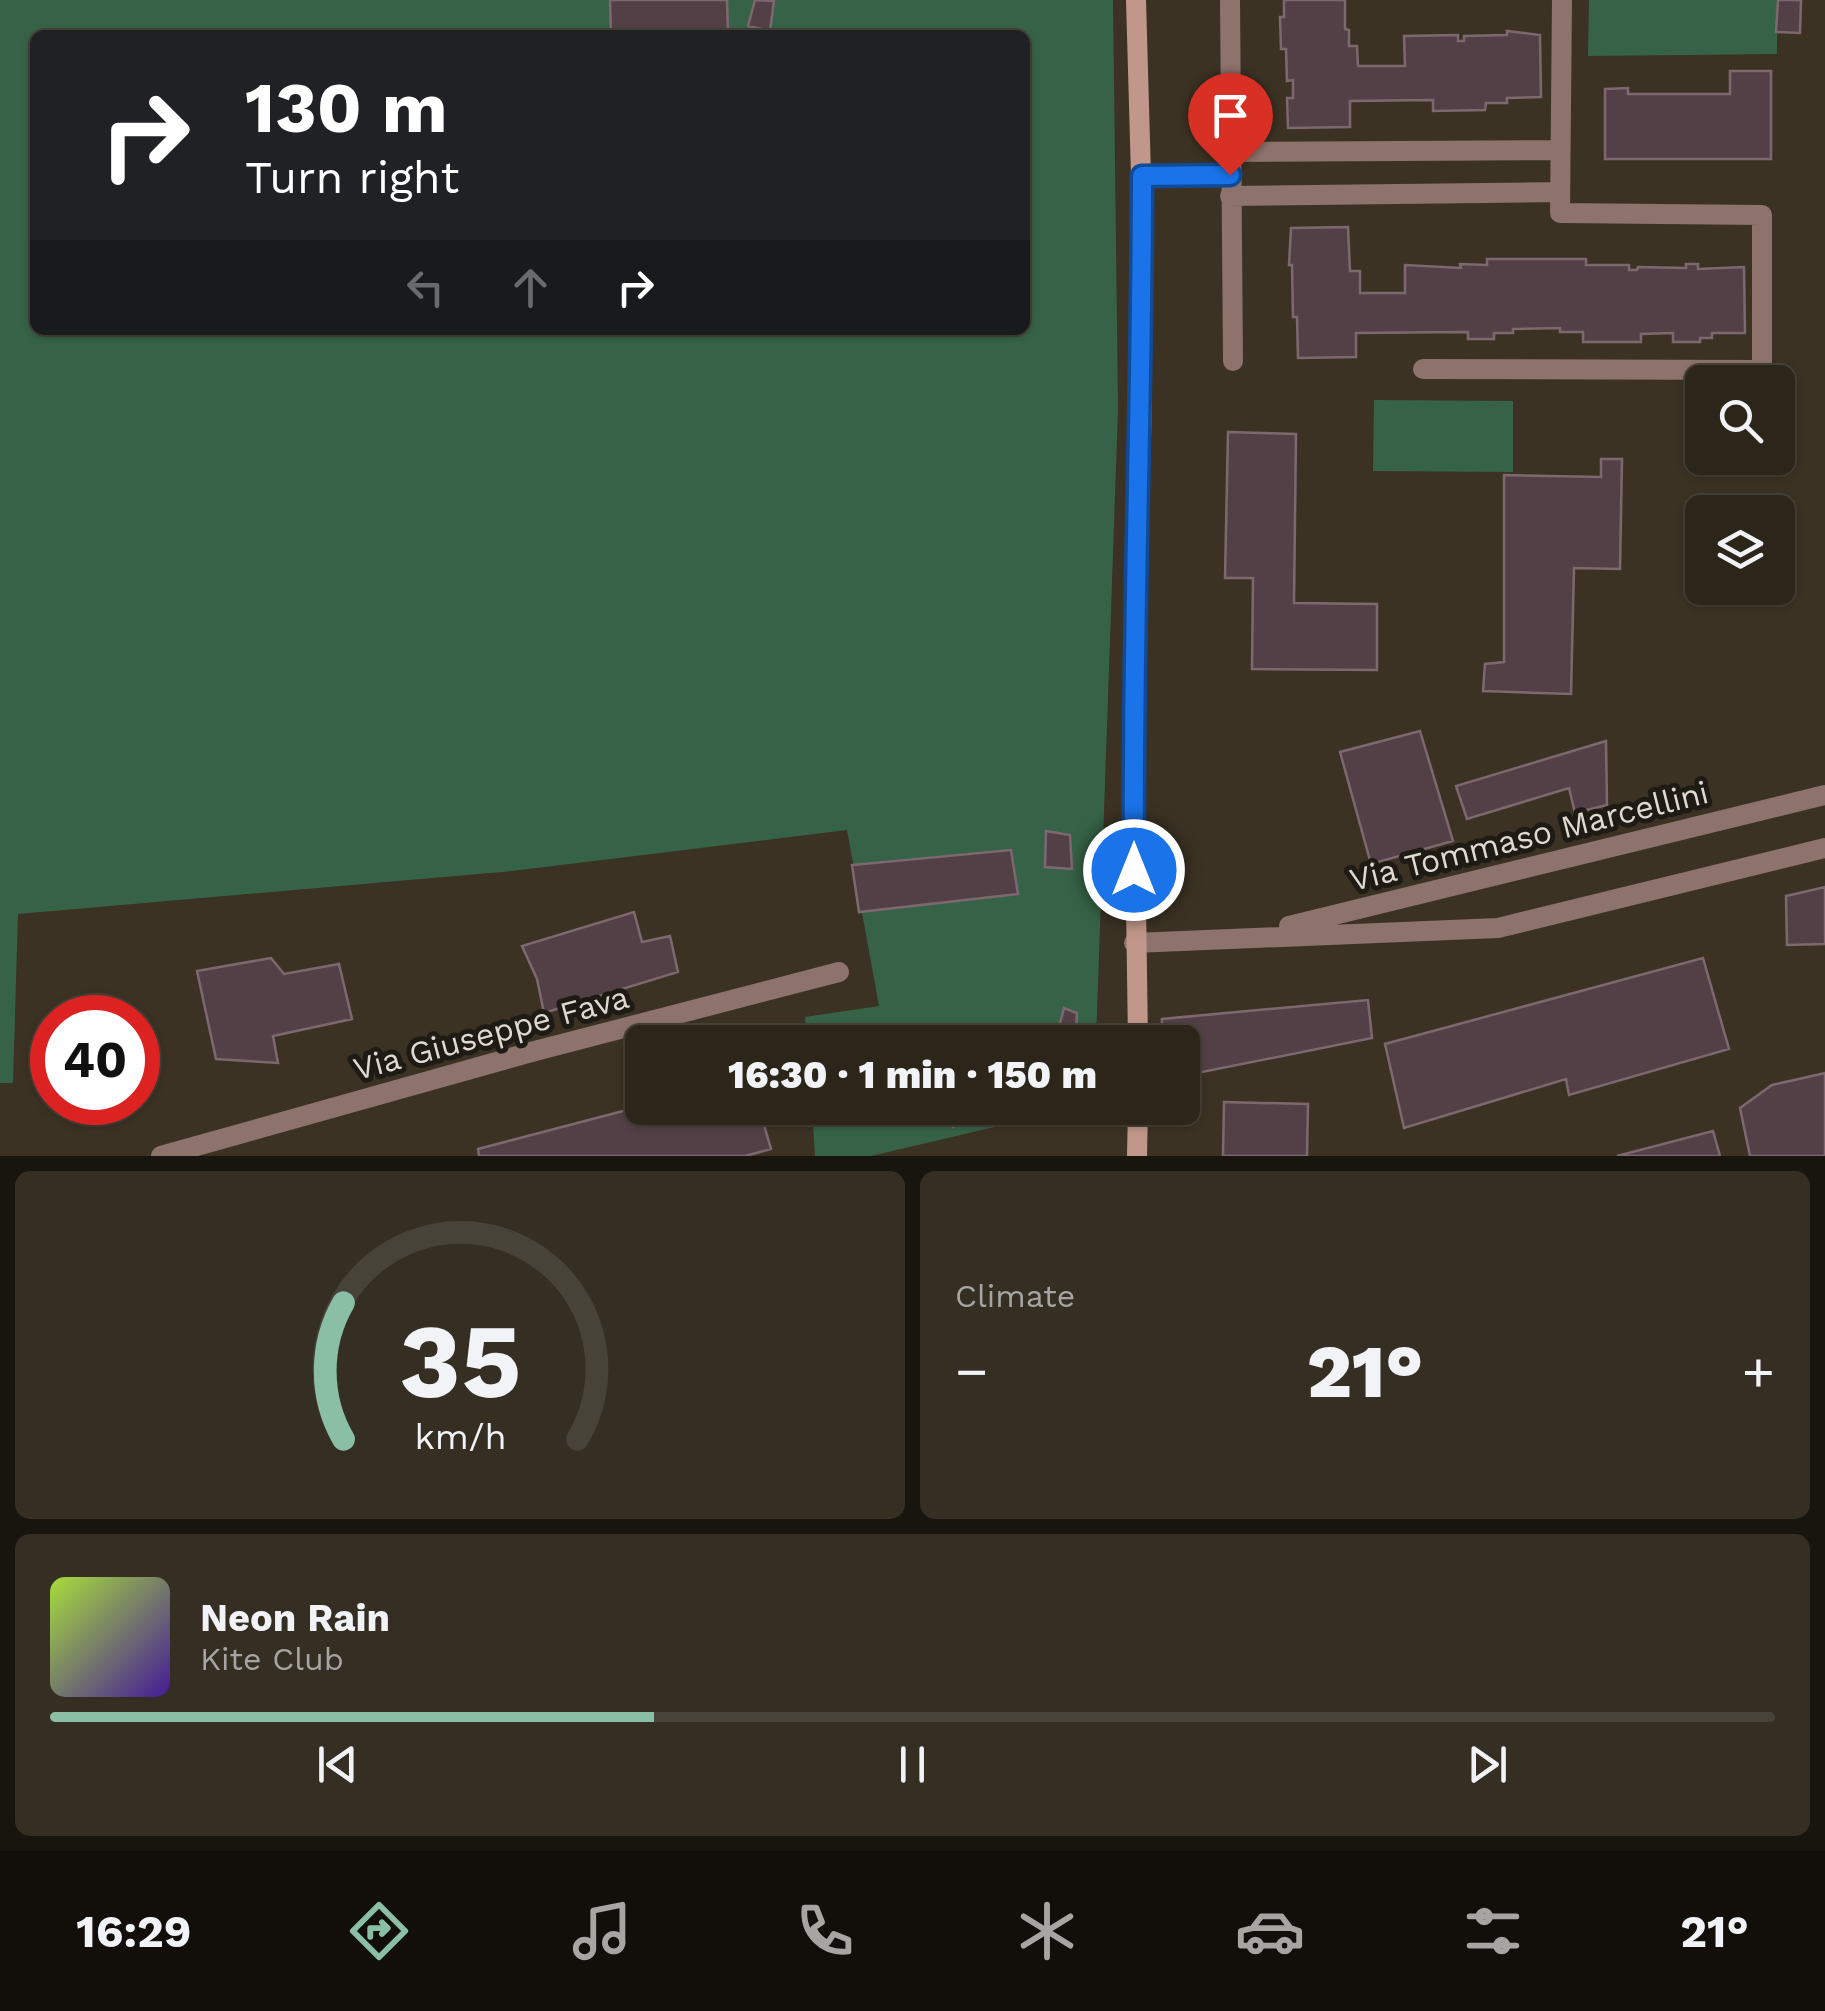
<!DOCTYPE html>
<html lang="en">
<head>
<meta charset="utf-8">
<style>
  :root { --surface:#2c261a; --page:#342e23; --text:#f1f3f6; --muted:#a6a5a2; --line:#484339; --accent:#8abfa5 }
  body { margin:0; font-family:"Work Sans",sans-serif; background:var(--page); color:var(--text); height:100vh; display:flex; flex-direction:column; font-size:38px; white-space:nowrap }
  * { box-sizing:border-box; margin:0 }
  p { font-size:32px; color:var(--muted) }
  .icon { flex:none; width:55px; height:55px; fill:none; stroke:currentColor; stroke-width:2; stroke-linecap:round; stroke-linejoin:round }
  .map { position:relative; height:1156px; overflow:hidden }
  .details { display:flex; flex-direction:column; gap:15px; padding:15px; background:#18150e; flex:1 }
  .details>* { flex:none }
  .top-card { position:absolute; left:30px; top:30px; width:1000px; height:305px; border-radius:15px; box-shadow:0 2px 8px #0004,0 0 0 2px var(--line); background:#202124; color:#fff; overflow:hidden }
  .tools { position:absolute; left:1685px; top:365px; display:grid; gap:20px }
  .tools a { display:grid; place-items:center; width:110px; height:110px; border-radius:15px; background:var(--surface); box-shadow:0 2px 8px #0004,0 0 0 2px var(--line); font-size:50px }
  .speed { position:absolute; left:30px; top:995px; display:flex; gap:20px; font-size:50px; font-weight:700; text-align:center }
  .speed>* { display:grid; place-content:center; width:130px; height:130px; border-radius:50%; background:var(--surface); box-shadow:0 2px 8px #0004,0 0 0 2px var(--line); line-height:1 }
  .speed .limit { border:15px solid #d22; background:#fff; color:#111 }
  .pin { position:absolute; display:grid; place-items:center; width:85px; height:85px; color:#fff; margin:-102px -42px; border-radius:50% 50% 50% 0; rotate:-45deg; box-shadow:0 0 10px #0007 }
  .pin .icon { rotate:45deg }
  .me { position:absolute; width:110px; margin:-55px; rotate:0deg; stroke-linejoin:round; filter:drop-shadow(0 0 8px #0008) }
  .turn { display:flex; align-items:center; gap:35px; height:210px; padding:0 50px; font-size:45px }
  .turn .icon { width:130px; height:130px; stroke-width:2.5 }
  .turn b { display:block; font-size:70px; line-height:85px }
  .lanes { display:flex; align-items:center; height:95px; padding:0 50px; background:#0003; justify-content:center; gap:50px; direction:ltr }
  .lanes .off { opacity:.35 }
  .big { font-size:75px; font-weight:800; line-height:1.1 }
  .details .card { flex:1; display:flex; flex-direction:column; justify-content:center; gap:15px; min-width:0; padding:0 35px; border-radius:15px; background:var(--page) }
  .details .dial { align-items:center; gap:0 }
  .dial svg { height:260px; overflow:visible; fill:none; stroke:var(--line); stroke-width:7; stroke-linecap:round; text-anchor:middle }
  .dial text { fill:var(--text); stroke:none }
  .song { display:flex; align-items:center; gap:30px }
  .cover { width:120px; height:120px; border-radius:15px; background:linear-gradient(135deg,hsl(80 70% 55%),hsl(260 70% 35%)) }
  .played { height:10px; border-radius:5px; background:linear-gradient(90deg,var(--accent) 35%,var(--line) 35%) }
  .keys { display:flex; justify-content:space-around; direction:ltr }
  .heat { display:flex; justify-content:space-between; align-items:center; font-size:55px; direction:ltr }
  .details .tiles { flex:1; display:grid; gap:15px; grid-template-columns:1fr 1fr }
  .card:last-child { grid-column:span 2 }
  .trip { position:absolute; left:625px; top:1025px; width:575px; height:100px; border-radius:15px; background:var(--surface); box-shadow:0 2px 8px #0004,0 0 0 2px var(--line); font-weight:800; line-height:100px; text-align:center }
  .tab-bar { display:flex; height:160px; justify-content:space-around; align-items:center; background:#120f0a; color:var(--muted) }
  .tab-bar .icon { width:70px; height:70px }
  .tab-bar .selected { color:var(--accent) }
  .tab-bar b { font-size:45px; color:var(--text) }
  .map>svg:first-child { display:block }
</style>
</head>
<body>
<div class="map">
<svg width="1825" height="1156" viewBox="0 0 1825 1156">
  <rect width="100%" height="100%" fill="#3b3223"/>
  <path fill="#366347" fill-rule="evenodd" d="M 0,0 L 1113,0 L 1118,409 L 1096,1042 L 807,1042 L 805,1017 L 879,1006 L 847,830 L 512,871 L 18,914 L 13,1083 L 0,1083 ZM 35,35 L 1025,35 L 1025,330 L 35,330 Z
    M 1589,0 L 1777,0 L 1777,54 L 1588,56 Z
    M 1374,400 L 1513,401 L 1513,472 L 1373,471 Z
    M 812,1108 L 1075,1108 L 871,1156 L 815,1156 Z"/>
  <path fill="#534046" stroke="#7d686f" stroke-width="2.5" d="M 610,0 L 727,0 L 728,35 L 611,35 Z
    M 755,0 L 774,1 L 770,31 L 748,26 Z
    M 1284,0 L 1345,0 L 1345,29 L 1349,30 L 1349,46 L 1357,46 L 1358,66 L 1405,66 L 1404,36 L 1458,35 L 1458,41 L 1464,41 L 1464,36 L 1507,35 L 1507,31 L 1540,35 L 1541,97 L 1507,98 L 1507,103 L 1486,103 L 1485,110 L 1433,111 L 1433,100 L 1350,101 L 1350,127 L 1288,128 L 1287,98 L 1293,98 L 1293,80 L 1287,81 L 1286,49 L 1281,49 L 1280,17 L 1284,17 Z
    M 1778,0 L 1801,0 L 1800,33 L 1776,32 Z
    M 1730,71 L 1771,71 L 1771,159 L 1605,159 L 1605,89 L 1628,88 L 1628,94 L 1730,94 Z
    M 1348,227 L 1350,271 L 1360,271 L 1360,293 L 1405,293 L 1405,265 L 1461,268 L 1460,264 L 1487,265 L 1487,259 L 1586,259 L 1586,265 L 1629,265 L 1629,270 L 1637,270 L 1638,267 L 1686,268 L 1686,264 L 1698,264 L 1698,269 L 1744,267 L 1745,333 L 1712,333 L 1712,338 L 1700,338 L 1700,342 L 1673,342 L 1673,333 L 1641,334 L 1641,342 L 1583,342 L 1583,332 L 1560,332 L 1560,328 L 1513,329 L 1513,333 L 1494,333 L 1494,339 L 1468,339 L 1468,332 L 1356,333 L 1356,357 L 1298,358 L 1297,317 L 1293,317 L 1292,265 L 1289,265 L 1291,228 Z
    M 1228,432 L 1296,434 L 1294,603 L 1377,604 L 1377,670 L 1252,669 L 1253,578 L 1225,578 Z
    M 1601,459 L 1622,459 L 1620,569 L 1574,568 L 1571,694 L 1483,691 L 1485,664 L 1504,662 L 1504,475 L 1601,477 Z
    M 1420,731 L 1453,841 L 1371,864 L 1340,752 Z
    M 1606,741 L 1607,805 L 1575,813 L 1569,788 L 1467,819 L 1456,786 Z
    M 1046,831 L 1070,835 L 1072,869 L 1045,867 Z
    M 1011,850 L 1018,894 L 859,912 L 852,865 Z
    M 1825,887 L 1825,944 L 1787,945 L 1786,896 Z
    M 634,912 L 642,942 L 670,936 L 678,972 L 544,1013 L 537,979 L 522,946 Z
    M 271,958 L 284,974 L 339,964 L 352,1019 L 273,1036 L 278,1063 L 216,1059 L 197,971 Z
    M 1703,958 L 1729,1049 L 1569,1095 L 1566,1079 L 1404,1128 L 1385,1044 Z
    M 1368,1000 L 1372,1038 L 1182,1076 L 1182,1042 L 1161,1042 L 1162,1019 Z
    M 1064,1008 L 1077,1013 L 1075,1042 L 1055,1042 Z
    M 1825,1073 L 1825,1156 L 1750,1156 L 1740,1108 L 1772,1085 Z
    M 1224,1102 L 1308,1104 L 1307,1156 L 1223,1156 Z
    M 642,1106 L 759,1108 L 771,1149 L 745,1156 L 479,1156 L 478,1149 Z
    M 945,1108 L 969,1108 L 973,1118 L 953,1127 Z
    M 1713,1131 L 1720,1156 L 1617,1156 Z"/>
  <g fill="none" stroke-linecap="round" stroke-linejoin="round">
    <path stroke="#8d736b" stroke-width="20" d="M 1230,0 L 1233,361
      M 1230,152 L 1560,150
      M 1141,176 L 1230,175
      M 1230,196 L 1560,192
      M 1423,369 L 1762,370 L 1762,215 L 1560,213 L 1562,0"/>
    <path stroke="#8d736b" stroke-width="20" d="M 1289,926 L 1825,795
      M 1134,943 L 1498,928 L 1825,848
      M 161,1156 L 535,1051 L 839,972"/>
    <path stroke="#c0978a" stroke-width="20" d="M 1136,0 L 1141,176 L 1142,404 L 1133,693 L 1138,1042
      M 1137,1156 L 1138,1108"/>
  </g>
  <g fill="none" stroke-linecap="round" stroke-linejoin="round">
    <g stroke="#114b97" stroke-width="25">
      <path id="route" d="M 1134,870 C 1132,638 1142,407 1142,176 L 1230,175"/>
    </g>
    <use href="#route" stroke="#1a73e8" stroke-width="18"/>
  </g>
  <g text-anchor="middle" stroke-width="10" stroke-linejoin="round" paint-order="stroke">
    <g font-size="32" fill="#dfd9d0" stroke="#1e1a14">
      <text transform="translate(1529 836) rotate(-14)" y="11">Via Tommaso Marcellini</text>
      <text transform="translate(491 1033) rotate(-15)" y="11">Via Giuseppe Fava</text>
    </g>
  </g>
</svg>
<div class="tools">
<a><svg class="icon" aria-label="search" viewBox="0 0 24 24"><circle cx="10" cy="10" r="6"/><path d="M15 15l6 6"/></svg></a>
<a><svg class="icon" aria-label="layers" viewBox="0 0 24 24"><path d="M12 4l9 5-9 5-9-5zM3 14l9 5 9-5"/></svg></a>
</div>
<div class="speed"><div class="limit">40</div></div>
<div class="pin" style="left:1230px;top:175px;background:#d93025"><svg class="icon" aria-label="arrive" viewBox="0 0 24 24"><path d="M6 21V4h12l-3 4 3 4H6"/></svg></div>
<svg class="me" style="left:1134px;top:870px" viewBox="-20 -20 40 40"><circle r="17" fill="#1a73e8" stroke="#fff" stroke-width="3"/><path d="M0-11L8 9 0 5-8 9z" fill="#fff"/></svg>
<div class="trip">16:30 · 1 min · 150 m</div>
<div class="top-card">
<div class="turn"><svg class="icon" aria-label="right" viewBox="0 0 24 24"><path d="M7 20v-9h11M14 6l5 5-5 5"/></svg><div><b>130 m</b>Turn right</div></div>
<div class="lanes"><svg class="icon off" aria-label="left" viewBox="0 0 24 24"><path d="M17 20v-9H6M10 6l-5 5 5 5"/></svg><svg class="icon off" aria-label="ahead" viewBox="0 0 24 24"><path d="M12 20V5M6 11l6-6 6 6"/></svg><svg class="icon" aria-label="right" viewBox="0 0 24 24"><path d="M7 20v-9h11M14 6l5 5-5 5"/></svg></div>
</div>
</div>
<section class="details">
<div class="tiles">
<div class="card dial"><svg viewBox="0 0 100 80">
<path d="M14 69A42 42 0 1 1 86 69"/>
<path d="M14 69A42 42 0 0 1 14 27" stroke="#8abfa5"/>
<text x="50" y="56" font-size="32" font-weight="700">35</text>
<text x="50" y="72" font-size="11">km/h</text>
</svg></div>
<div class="card"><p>Climate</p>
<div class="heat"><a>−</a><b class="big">21°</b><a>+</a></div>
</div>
<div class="card">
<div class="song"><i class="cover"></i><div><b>Neon Rain</b><p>Kite Club</p></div></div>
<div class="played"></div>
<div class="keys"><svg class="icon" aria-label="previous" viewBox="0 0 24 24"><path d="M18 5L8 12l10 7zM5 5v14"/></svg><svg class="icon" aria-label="pause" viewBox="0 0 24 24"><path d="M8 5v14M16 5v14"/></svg><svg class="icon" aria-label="next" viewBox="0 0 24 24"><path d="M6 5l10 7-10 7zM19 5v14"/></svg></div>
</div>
</div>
</section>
<nav class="tab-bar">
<b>16:29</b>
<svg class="icon selected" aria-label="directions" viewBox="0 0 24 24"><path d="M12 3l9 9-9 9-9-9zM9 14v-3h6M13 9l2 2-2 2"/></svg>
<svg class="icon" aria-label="music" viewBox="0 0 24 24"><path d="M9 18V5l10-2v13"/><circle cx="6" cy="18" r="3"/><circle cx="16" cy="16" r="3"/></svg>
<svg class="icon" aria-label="phone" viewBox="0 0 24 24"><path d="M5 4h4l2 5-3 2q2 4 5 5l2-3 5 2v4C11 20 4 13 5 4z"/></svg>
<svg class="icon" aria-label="climate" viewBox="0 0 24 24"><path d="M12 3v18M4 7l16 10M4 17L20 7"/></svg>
<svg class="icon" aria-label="car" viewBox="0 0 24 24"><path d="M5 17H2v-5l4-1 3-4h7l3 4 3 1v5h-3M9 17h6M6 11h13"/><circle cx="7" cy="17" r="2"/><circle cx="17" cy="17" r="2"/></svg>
<svg class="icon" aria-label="filters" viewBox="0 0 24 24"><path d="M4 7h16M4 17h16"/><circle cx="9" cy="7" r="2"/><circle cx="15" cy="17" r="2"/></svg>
<b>21°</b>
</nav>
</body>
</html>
